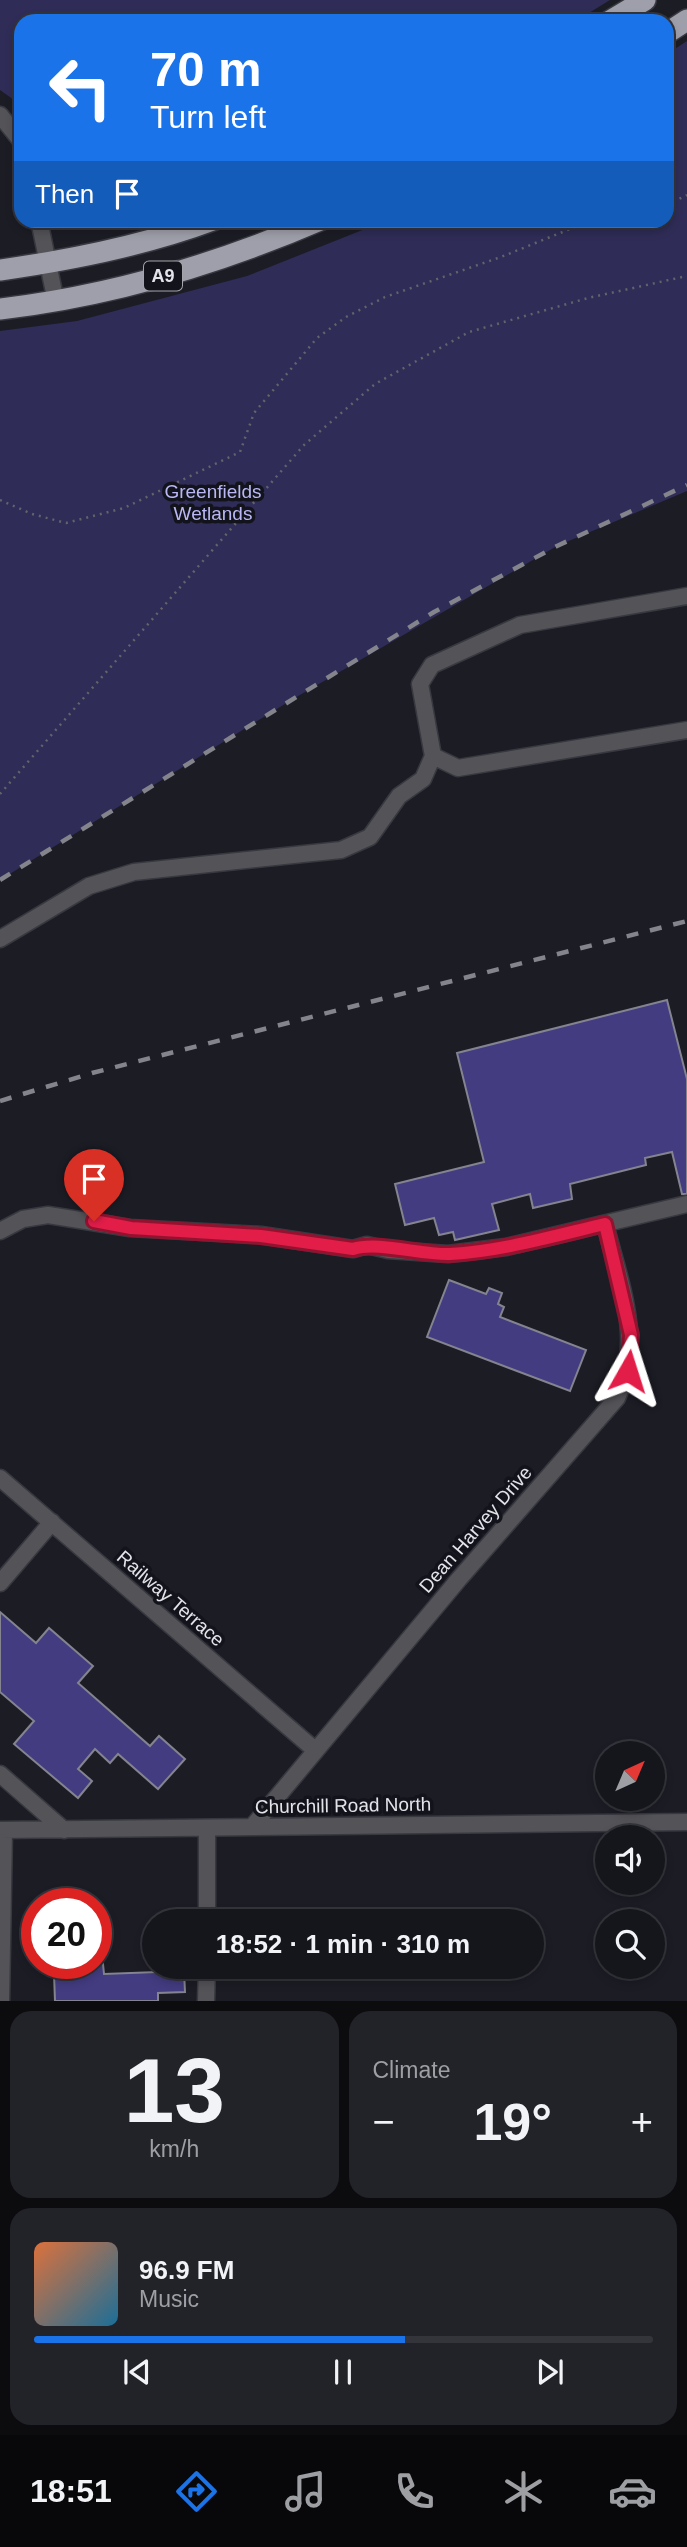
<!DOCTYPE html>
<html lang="en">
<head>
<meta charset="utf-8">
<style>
  :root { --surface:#15151c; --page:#222229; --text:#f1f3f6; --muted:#9d9fa3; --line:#34343b; --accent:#1a73e8 }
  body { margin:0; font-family:Arial,sans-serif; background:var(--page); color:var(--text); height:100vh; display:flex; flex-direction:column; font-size:26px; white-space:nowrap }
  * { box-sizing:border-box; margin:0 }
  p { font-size:23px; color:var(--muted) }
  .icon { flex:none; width:38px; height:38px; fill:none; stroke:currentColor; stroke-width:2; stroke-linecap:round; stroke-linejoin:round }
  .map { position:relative; height:2001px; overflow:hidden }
  .drawer { display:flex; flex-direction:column; gap:10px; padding:10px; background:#0c0c0f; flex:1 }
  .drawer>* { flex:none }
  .banner { position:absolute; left:14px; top:14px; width:660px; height:214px; border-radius:21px; box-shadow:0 4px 10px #0003,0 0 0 2px var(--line); background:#1a73e8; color:#fff; overflow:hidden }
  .needle { width:46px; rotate:44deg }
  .tools { position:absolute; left:595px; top:1741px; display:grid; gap:14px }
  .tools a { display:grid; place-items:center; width:70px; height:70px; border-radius:50%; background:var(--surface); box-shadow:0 4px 10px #0003,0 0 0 2px var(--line); font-size:35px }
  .speed { position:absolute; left:21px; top:1888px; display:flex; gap:14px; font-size:35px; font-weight:700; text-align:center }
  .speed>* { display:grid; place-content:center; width:91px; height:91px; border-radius:50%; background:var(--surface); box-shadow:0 4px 10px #0003,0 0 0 2px var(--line); line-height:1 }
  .speed .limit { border:10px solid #d22; background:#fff; color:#111 }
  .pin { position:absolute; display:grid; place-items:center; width:60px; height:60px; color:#fff; margin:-72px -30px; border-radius:50% 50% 50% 0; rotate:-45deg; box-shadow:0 0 7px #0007 }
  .pin .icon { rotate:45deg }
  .me { position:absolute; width:77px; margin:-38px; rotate:6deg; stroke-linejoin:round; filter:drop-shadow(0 0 5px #0008) }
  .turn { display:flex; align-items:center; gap:24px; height:147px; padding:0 21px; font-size:32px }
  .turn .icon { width:91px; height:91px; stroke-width:2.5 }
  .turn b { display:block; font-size:49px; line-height:60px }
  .then { display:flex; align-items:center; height:66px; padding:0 21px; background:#0003; gap:14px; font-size:26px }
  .big { font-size:52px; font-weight:700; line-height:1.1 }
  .drawer .widget { flex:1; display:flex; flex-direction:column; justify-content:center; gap:10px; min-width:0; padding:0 24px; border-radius:21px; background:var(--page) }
  .drawer .dial { align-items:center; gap:0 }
  .dial b { font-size:91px; line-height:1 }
  .song { display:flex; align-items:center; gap:21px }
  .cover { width:84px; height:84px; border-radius:10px; background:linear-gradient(135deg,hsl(20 70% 55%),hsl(200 70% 35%)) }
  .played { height:7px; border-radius:4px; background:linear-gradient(90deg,var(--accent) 60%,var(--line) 60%) }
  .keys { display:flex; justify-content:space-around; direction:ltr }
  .heat { display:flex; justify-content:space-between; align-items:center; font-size:38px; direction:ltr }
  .drawer .tiles { flex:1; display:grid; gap:10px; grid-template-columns:1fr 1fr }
  .widget:last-child { grid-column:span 2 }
  .trip { position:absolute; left:142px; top:1909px; width:402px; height:70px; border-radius:35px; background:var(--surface); box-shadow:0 4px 10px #0003,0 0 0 2px var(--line); font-weight:700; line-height:70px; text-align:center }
  .tabs { display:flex; height:112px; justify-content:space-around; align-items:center; background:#08080b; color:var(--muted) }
  .tabs .icon { width:49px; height:49px }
  .tabs .on { color:var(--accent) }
  .tabs b { font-size:32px; color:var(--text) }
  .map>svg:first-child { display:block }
</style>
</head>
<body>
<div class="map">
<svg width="687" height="2001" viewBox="0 0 687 2001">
  <rect width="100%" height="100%" fill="#1c1c25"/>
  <path fill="#2f2c57" d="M 0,0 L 610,0 L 576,21 L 21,21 L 21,105 L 0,90 Z
    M 687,41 L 687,491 L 557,546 L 293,699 L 0,880 L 0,331 L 77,321 L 247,276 L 385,221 L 667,220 L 667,54 Z
    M 73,221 L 140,221 C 116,227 94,238 73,221 Z"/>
  <path fill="#433c81" stroke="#83848f" stroke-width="2" d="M 667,1000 L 687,1079 L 687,1194 L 682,1194 L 672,1152 L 645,1158 L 646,1165 L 570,1184 L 572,1199 L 533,1208 L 530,1194 L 492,1204 L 499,1230 L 455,1240 L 453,1232 L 439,1235 L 434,1218 L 405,1225 L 395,1184 L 484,1162 L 457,1053 Z
    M 449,1280 L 486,1294 L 489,1288 L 502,1293 L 498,1304 L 504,1307 L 500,1317 L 586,1350 L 570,1391 L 427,1337 Z
    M 0,1612 L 36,1643 L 49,1628 L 93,1666 L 78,1683 L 150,1746 L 159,1736 L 185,1759 L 158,1789 L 118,1754 L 110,1763 L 95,1749 L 78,1769 L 92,1781 L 78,1798 L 14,1744 L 34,1721 L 0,1692 Z
    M 65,1964 L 103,1964 L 104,1974 L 184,1971 L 185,1992 L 158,1993 L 158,2001 L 55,2001 L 54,1974 L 65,1974 Z"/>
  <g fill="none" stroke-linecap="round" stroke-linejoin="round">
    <g stroke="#383841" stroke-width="19">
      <path id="minor" d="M 0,115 L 21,141
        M 39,220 L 56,302
        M 687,596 L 520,625 L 432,665 L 420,684 L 433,756 L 458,768 L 687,730
        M 0,939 L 89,886 L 134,872 L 341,850 L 370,837 L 399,796 L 423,779 L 433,756
        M 0,1231 L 23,1219 L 48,1215 L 130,1228 L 261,1235 L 353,1249 L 367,1245 L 388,1250 L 448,1254 L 506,1247 L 687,1204
        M 0,1478 L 315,1750
        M 0,1583 L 52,1522
        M 0,1774 L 64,1830
        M 252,1827 L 459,1579 L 617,1398 C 644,1339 620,1284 605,1224
        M 0,1830 L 687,1822
        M 207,1922 L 207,1828
        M 1,2001 L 4,1830
        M 206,2001 L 207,1967"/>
    </g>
    <g stroke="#383841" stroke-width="24">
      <path id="highway" d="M 610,21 L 645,0
        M 667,33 L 687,20
        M 0,270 C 71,260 146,245 213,220
        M 0,309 C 111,296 218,264 320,220"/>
    </g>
    <path stroke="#63636b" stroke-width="2.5" stroke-dasharray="2 5" stroke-linecap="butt" d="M 667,205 L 687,195
      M 0,500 L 32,514 L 66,523 L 124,508 L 240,452 L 254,413 L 317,338 L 346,317 L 385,297 L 501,257 L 592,220
      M 0,794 L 304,445 L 375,384 L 469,332 L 588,298 L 687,276"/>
    <use href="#minor" stroke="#535358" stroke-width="16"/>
    <use href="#highway" stroke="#9f9fab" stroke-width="21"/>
    <path stroke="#84848c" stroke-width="4.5" stroke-dasharray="12 12" stroke-linecap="butt" d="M 0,880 L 434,612 L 557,546 L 687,485
      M 0,1101 L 92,1073 L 687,921"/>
  </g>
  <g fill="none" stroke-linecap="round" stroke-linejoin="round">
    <g stroke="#92132f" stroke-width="18">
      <path id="route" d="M 94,1221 L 131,1228 L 261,1236 L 353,1249 C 377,1241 421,1255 450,1254 C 502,1251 554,1236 605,1224 L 631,1335 L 628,1371"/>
    </g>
    <use href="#route" stroke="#e11d48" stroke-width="12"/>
  </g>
  <g text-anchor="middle" stroke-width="7" stroke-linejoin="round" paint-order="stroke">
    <rect fill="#13131c" stroke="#a5a5ac" stroke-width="2" x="144" y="261.5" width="38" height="29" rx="5"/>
    <g font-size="18" font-weight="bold" fill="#e3e4ea">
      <text x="163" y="282">A9</text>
    </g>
    <g font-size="19" fill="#b9b8f5" stroke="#13131c">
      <text x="213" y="498">Greenfields<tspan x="213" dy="22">Wetlands</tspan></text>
    </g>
    <g font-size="19" fill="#e3e4ea" stroke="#13131c">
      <text transform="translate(475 1529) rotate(-49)" y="7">Dean Harvey Drive</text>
      <text transform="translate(171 1598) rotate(41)" y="7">Railway Terrace</text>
      <text transform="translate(343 1805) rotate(-1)" y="7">Churchill Road North</text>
    </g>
  </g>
</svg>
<div class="tools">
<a><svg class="needle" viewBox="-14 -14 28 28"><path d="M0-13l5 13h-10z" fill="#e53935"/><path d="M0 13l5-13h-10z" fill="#9d9fa3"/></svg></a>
<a><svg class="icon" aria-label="sound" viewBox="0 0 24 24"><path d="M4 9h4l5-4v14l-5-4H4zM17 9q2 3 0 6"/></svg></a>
<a><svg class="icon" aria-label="search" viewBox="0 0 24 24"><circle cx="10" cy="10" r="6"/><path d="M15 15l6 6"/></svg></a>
</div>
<div class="speed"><div class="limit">20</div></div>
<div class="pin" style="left:94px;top:1221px;background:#d93025"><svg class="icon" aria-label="arrive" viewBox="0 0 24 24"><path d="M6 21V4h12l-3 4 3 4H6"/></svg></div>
<svg class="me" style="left:628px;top:1371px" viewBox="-20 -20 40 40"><path d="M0-17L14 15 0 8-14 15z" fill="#e11d48" stroke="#fff" stroke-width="4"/></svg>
<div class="trip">18:52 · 1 min · 310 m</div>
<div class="banner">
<div class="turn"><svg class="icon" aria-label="left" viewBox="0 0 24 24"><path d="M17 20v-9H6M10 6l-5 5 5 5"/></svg><div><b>70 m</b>Turn left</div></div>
<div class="then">Then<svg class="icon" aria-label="arrive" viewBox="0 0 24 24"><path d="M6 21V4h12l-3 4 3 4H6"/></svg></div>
</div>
</div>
<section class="drawer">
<div class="tiles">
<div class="widget dial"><b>13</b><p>km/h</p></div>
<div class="widget"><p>Climate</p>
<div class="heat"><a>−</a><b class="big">19°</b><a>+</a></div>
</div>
<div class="widget">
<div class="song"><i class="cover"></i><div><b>96.9 FM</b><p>Music</p></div></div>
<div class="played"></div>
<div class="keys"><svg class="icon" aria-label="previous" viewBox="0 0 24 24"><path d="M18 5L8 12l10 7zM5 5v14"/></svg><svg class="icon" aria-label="pause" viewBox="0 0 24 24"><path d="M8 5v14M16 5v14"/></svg><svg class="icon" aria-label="next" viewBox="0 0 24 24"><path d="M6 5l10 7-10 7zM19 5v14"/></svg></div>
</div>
</div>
</section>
<nav class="tabs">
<b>18:51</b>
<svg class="icon on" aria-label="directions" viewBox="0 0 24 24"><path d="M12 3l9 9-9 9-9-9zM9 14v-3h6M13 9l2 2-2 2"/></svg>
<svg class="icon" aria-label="music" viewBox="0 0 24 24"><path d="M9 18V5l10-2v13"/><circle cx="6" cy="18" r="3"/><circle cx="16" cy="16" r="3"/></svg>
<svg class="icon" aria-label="phone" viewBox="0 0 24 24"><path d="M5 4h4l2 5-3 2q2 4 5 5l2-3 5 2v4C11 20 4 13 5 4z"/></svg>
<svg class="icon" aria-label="climate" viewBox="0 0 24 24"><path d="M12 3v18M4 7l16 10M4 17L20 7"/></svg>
<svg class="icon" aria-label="car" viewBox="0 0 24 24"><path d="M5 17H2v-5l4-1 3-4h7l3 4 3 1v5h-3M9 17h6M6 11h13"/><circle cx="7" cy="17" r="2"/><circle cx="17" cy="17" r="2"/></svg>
</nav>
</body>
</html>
